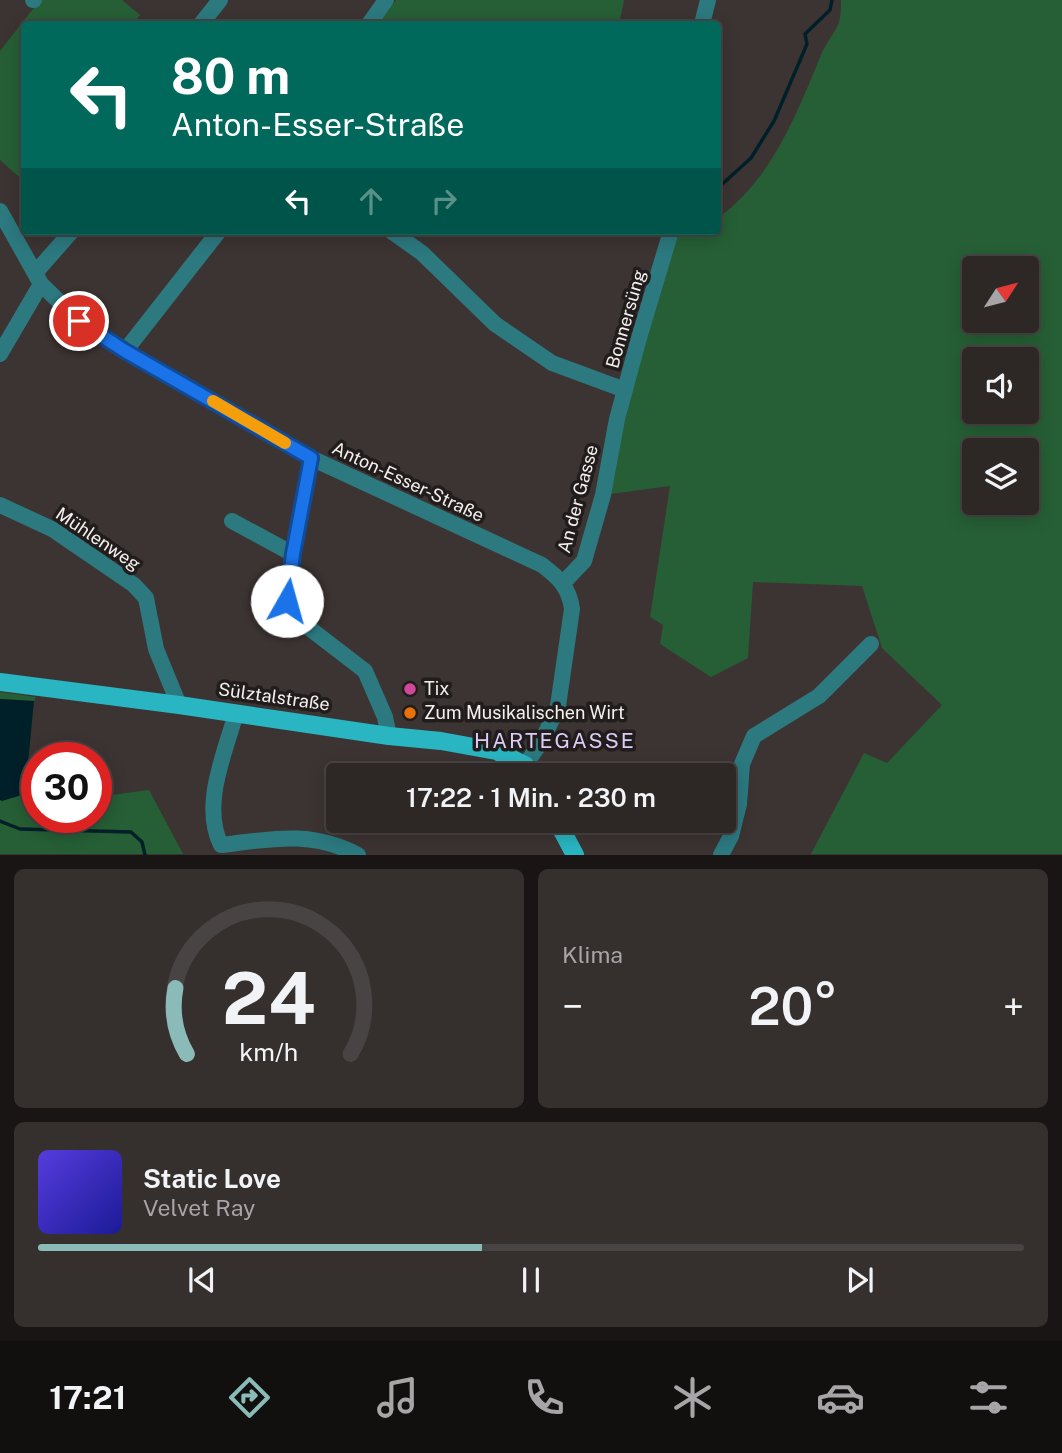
<!DOCTYPE html>
<html lang="de">
<head>
<meta charset="utf-8">
<style>
  :root { --surface:#2d2726; --page:#352f2e; --text:#f1f3f6; --muted:#a7a5a7; --line:#484443; --accent:#8bbbb9 }
  body { margin:0; font-family:"Public Sans",sans-serif; background:var(--page); color:var(--text); height:100vh; display:flex; flex-direction:column; font-size:26px; white-space:nowrap }
  * { box-sizing:border-box; margin:0 }
  p { font-size:23px; color:var(--muted) }
  .icon { flex:none; width:38px; height:38px; fill:none; stroke:currentColor; stroke-width:2; stroke-linecap:round; stroke-linejoin:round }
  .map { position:relative; height:855px; overflow:hidden }
  .side { display:flex; flex-direction:column; gap:14px; padding:14px; background:#191515; flex:1 }
  .side>* { flex:none }
  .top-card { position:absolute; left:21px; top:21px; width:700px; height:214px; border-radius:7px; box-shadow:0 4px 18px #0003,0 0 0 2px var(--line); background:#00695c; color:#fff; overflow:hidden }
  .needle { width:46px; rotate:54deg }
  .controls { position:absolute; left:962px; top:256px; display:grid; gap:14px }
  .controls a { display:grid; place-items:center; width:77px; height:77px; border-radius:7px; background:var(--surface); box-shadow:0 4px 18px #0003,0 0 0 2px var(--line); font-size:35px }
  .speed { position:absolute; left:21px; top:742px; display:flex; gap:14px; font-size:35px; font-weight:700; text-align:center }
  .speed>* { display:grid; place-content:center; width:91px; height:91px; border-radius:50%; background:var(--surface); box-shadow:0 4px 18px #0003,0 0 0 2px var(--line); line-height:1 }
  .speed .limit { border:10px solid #d22; background:#fff; color:#111 }
  .pin { position:absolute; display:grid; place-items:center; width:60px; height:60px; color:#fff; margin:-30px; border:4px solid #fff; border-radius:50%; box-shadow:0 2px 7px #0007 }
  .me { position:absolute; width:77px; margin:-38px; rotate:7deg; stroke-linejoin:round; filter:drop-shadow(0 0 5px #0008) }
  .turn { display:flex; align-items:center; gap:24px; height:147px; padding:0 35px; font-size:32px }
  .turn .icon { width:91px; height:91px; stroke-width:2.5 }
  .turn b { display:block; font-size:49px; line-height:60px }
  .lanes { display:flex; align-items:center; height:66px; padding:0 35px; background:#0003; justify-content:center; gap:35px; direction:ltr }
  .lanes .off { opacity:.35 }
  .big { font-size:52px; font-weight:600; line-height:1.1 }
  .side .widget { flex:1; display:flex; flex-direction:column; justify-content:center; gap:10px; min-width:0; padding:0 24px; border-radius:10px; background:var(--page) }
  .side .dial { align-items:center; gap:0 }
  .dial svg { height:182px; overflow:visible; fill:none; stroke:var(--line); stroke-width:7; stroke-linecap:round; text-anchor:middle }
  .dial text { fill:var(--text); stroke:none }
  .song { display:flex; align-items:center; gap:21px }
  .cover { width:84px; height:84px; border-radius:10px; background:linear-gradient(135deg,hsl(250 70% 55%),hsl(240 70% 35%)) }
  .played { height:7px; border-radius:4px; background:linear-gradient(90deg,var(--accent) 45%,var(--line) 45%) }
  .keys { display:flex; justify-content:space-around; direction:ltr }
  .heat { display:flex; justify-content:space-between; align-items:center; font-size:38px; direction:ltr }
  .side .tiles { flex:1; display:grid; gap:14px; grid-template-columns:1fr 1fr }
  .widget:last-child { grid-column:span 2 }
  .trip { position:absolute; left:326px; top:763px; width:410px; height:70px; border-radius:7px; background:var(--surface); box-shadow:0 4px 18px #0003,0 0 0 2px var(--line); font-weight:600; line-height:70px; text-align:center }
  .menu { display:flex; height:112px; justify-content:space-around; align-items:center; background:#12100f; color:var(--muted) }
  .menu .icon { width:49px; height:49px }
  .menu .active { color:var(--accent) }
  .menu b { font-size:32px; color:var(--text) }
  .map>svg:first-child { display:block }
</style>
</head>
<body>
<div class="map">
<svg width="1062" height="855" viewBox="0 0 1062 855">
  <rect width="100%" height="100%" fill="#3c3432"/>
  <path fill="#265f35" fill-rule="evenodd" d="M 40,0 L 122,0 L 140,15 L 133,24 L 24,24 L 24,170 L 19,177 L 0,160 L 0,51 Z
    M 396,0 L 624,0 L 619,24 L 378,24 Z
    M 841,0 L 1062,0 L 1062,854 L 811,854 L 864,753 L 887,763 L 942,705 L 882,648 L 862,586 L 753,582 L 748,658 L 711,677 L 660,644 L 663,625 L 650,617 L 670,486 L 603,495 L 671,232 L 718,231 L 718,218 C 772,179 796,115 821,55 C 825,44 835,33 839,22 C 841,15 841,7 841,0 ZM 975,268 L 1027,268 L 1027,320 L 975,320 ZM 975,359 L 1027,359 L 1027,411 L 975,411 ZM 975,450 L 1027,450 L 1027,502 L 975,502 Z
    M 0,692 L 36,697 L 34,701 L 0,699 Z
    M 149,790 L 183,854 L 0,854 L 0,800 L 25,794 L 24,806 L 37,805 L 37,817 L 96,817 L 96,797 Z"/>
  <path fill="#002029" d="M 0,699 L 34,701 L 25,794 L 2,801 L 0,800 Z"/>
  <g fill="none" stroke-linecap="round" stroke-linejoin="round">
    <path stroke="#002029" stroke-width="3.5" d="M 718,188 L 751,158 L 774,121 L 807,44 L 805,34 L 830,10 L 832,0
      M 0,821 L 20,829 L 131,832 L 142,842 L 145,855"/>
    <path stroke="#2c7980" stroke-width="16" d="M 33,0 L 34,0
      M 201,24 L 220,0
      M 369,24 L 386,0
      M 702,24 L 708,0
      M 0,211 L 41,284 L 79,321 L 125,351 L 311,458 L 542,565 C 559,578 569,587 572,609 L 558,706 L 542,741 L 525,765
      M 391,231 L 422,253 L 495,324 L 552,363 L 625,390
      M 35,273 L 72,231
      M 125,351 L 219,231
      M 0,354 L 41,284
      M 311,458 L 293,554 L 287,601 L 300,621 L 365,671 L 385,717 L 389,736
      M 0,505 L 52,529 L 134,585 L 146,598 L 156,649 L 179,705
      M 232,521 L 293,554
      M 564,582 L 584,561 L 603,495 L 617,419 L 639,338 L 671,231
      M 221,845 C 271,839 311,830 358,855
      M 221,845 C 201,805 225,753 236,713
      M 721,855 L 731,836 L 739,804 L 742,764 L 754,736 L 819,696 L 871,644"/>
    <path stroke="#29b6c2" stroke-width="18" d="M 0,682 L 179,705 L 389,736 L 441,741 L 496,751 L 525,765 L 533,775
      M 557,821 L 575,855"/>
  </g>
  <g fill="none" stroke-linecap="round" stroke-linejoin="round">
    <g stroke="#114b97" stroke-width="18">
      <path id="route" d="M 79,321 L 125,351 L 311,458 L 293,554 L 287,601"/>
    </g>
    <use href="#route" stroke="#1a73e8" stroke-width="12"/>
    <path stroke="#f59e0b" stroke-width="12" d="M 213,401 L 285,443"/>
  </g>
  <circle fill="#d1479c" stroke="#201d1c" stroke-width="2.5" cx="410" cy="689" r="7"/>
  <circle fill="#e8710a" stroke="#201d1c" stroke-width="2.5" cx="410" cy="713" r="7"/>
  <g text-anchor="middle" stroke-width="7" stroke-linejoin="round" paint-order="stroke">
    <g font-size="18" fill="#f5f0ee" stroke="#201d1c">
      <text transform="translate(626 319) rotate(-74)" y="6">Bonnersüng</text>
      <text transform="translate(408 482) rotate(25)" y="6">Anton-Esser-Straße</text>
      <text transform="translate(578 499) rotate(-75)" y="6">An der Gasse</text>
      <text transform="translate(98 539) rotate(34)" y="6">Mühlenweg</text>
      <text transform="translate(274 697) rotate(8)" y="6">Sülztalstraße</text>
    </g>
    <g font-size="18" fill="#f5f0ee" stroke="#201d1c" text-anchor="start">
      <text x="424" y="695">Tix</text>
      <text x="424" y="719">Zum Musikalischen Wirt</text>
    </g>
    <g font-size="21" letter-spacing="2" fill="#dcccf6" stroke="#201d1c">
      <text x="555" y="748">HARTEGASSE</text>
    </g>
  </g>
</svg>
<div class="controls">
<a><svg class="needle" viewBox="-14 -14 28 28"><path d="M0-13l5 13h-10z" fill="#e53935"/><path d="M0 13l5-13h-10z" fill="#a7a5a7"/></svg></a>
<a><svg class="icon" aria-label="sound" viewBox="0 0 24 24"><path d="M4 9h4l5-4v14l-5-4H4zM17 9q2 3 0 6"/></svg></a>
<a><svg class="icon" aria-label="layers" viewBox="0 0 24 24"><path d="M12 4l9 5-9 5-9-5zM3 14l9 5 9-5"/></svg></a>
</div>
<div class="speed"><div class="limit">30</div></div>
<div class="pin" style="left:79px;top:321px;background:#d93025"><svg class="icon" aria-label="arrive" viewBox="0 0 24 24"><path d="M6 21V4h12l-3 4 3 4H6"/></svg></div>
<svg class="me" style="left:287px;top:601px" viewBox="-20 -20 40 40"><circle r="19" fill="#fff"/><path d="M0-13L10 11 0 6-10 11z" fill="#1a73e8"/></svg>
<div class="trip">17:22 · 1 Min. · 230 m</div>
<div class="top-card">
<div class="turn"><svg class="icon" aria-label="left" viewBox="0 0 24 24"><path d="M17 20v-9H6M10 6l-5 5 5 5"/></svg><div><b>80 m</b>Anton-Esser-Straße</div></div>
<div class="lanes"><svg class="icon" aria-label="left" viewBox="0 0 24 24"><path d="M17 20v-9H6M10 6l-5 5 5 5"/></svg><svg class="icon off" aria-label="ahead" viewBox="0 0 24 24"><path d="M12 20V5M6 11l6-6 6 6"/></svg><svg class="icon off" aria-label="right" viewBox="0 0 24 24"><path d="M7 20v-9h11M14 6l5 5-5 5"/></svg></div>
</div>
</div>
<section class="side">
<div class="tiles">
<div class="widget dial"><svg viewBox="0 0 100 80">
<path d="M14 69A42 42 0 1 1 86 69"/>
<path d="M14 69A42 42 0 0 1 9 40" stroke="#8bbbb9"/>
<text x="50" y="56" font-size="32" font-weight="700">24</text>
<text x="50" y="72" font-size="11">km/h</text>
</svg></div>
<div class="widget"><p>Klima</p>
<div class="heat"><a>−</a><b class="big">20°</b><a>+</a></div>
</div>
<div class="widget">
<div class="song"><i class="cover"></i><div><b>Static Love</b><p>Velvet Ray</p></div></div>
<div class="played"></div>
<div class="keys"><svg class="icon" aria-label="previous" viewBox="0 0 24 24"><path d="M18 5L8 12l10 7zM5 5v14"/></svg><svg class="icon" aria-label="pause" viewBox="0 0 24 24"><path d="M8 5v14M16 5v14"/></svg><svg class="icon" aria-label="next" viewBox="0 0 24 24"><path d="M6 5l10 7-10 7zM19 5v14"/></svg></div>
</div>
</div>
</section>
<nav class="menu">
<b>17:21</b>
<svg class="icon active" aria-label="directions" viewBox="0 0 24 24"><path d="M12 3l9 9-9 9-9-9zM9 14v-3h6M13 9l2 2-2 2"/></svg>
<svg class="icon" aria-label="music" viewBox="0 0 24 24"><path d="M9 18V5l10-2v13"/><circle cx="6" cy="18" r="3"/><circle cx="16" cy="16" r="3"/></svg>
<svg class="icon" aria-label="phone" viewBox="0 0 24 24"><path d="M5 4h4l2 5-3 2q2 4 5 5l2-3 5 2v4C11 20 4 13 5 4z"/></svg>
<svg class="icon" aria-label="climate" viewBox="0 0 24 24"><path d="M12 3v18M4 7l16 10M4 17L20 7"/></svg>
<svg class="icon" aria-label="car" viewBox="0 0 24 24"><path d="M5 17H2v-5l4-1 3-4h7l3 4 3 1v5h-3M9 17h6M6 11h13"/><circle cx="7" cy="17" r="2"/><circle cx="17" cy="17" r="2"/></svg>
<svg class="icon" aria-label="filters" viewBox="0 0 24 24"><path d="M4 7h16M4 17h16"/><circle cx="9" cy="7" r="2"/><circle cx="15" cy="17" r="2"/></svg>
</nav>
</body>
</html>
